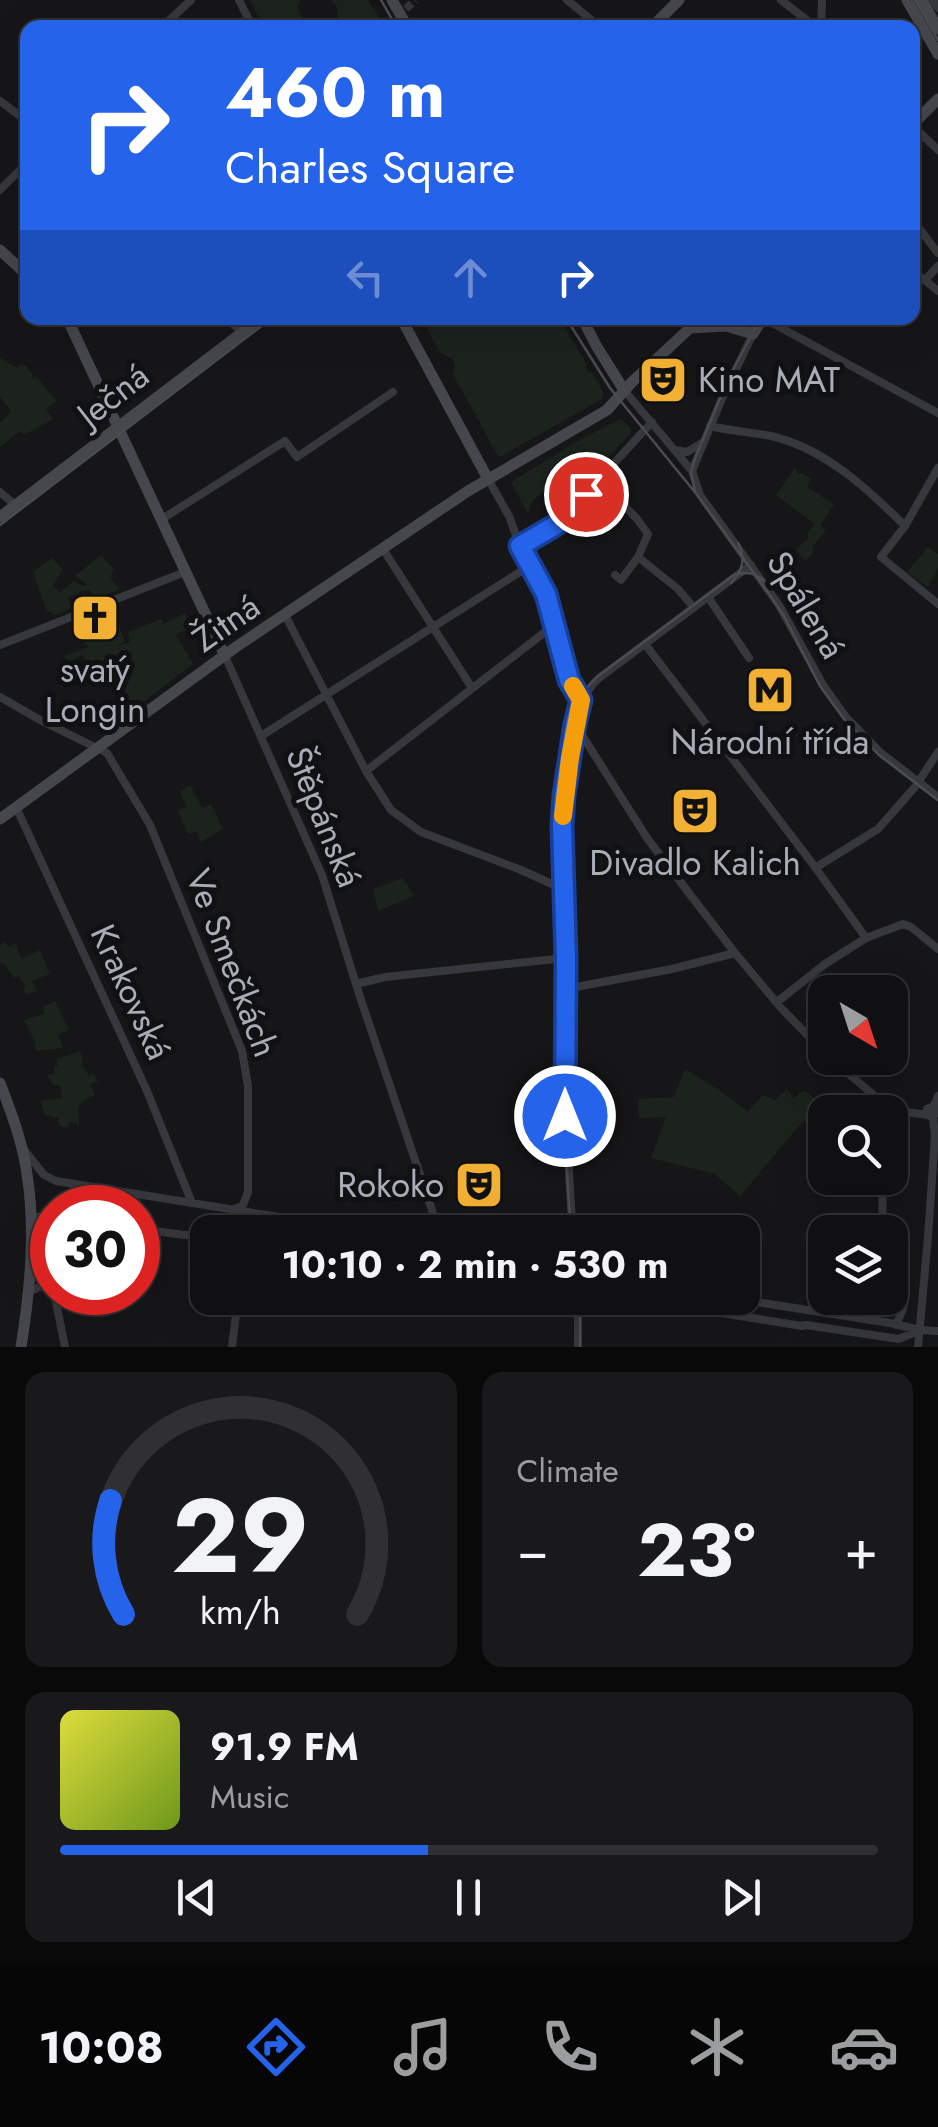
<!DOCTYPE html>
<html lang="en">
<head>
<meta charset="utf-8">
<style>
  :root { --surface:#101012; --page:#19191b; --text:#f1f3f6; --muted:#9c9d9f; --line:#303032; --accent:#2563eb }
  body { margin:0; font-family:Jost,sans-serif; background:var(--page); color:var(--text); height:100vh; display:flex; flex-direction:column; font-size:38px; white-space:nowrap }
  * { box-sizing:border-box; margin:0 }
  p { font-size:32px; color:var(--muted) }
  .icon { flex:none; width:55px; height:55px; fill:none; stroke:currentColor; stroke-width:2; stroke-linecap:round; stroke-linejoin:round }
  .map { position:relative; height:1347px; overflow:hidden }
  .panel { display:flex; flex-direction:column; gap:25px; padding:25px; background:#09090a; flex:1 }
  .panel>* { flex:none }
  .top-card { position:absolute; left:20px; top:20px; width:900px; height:305px; border-radius:20px; box-shadow:0 10px 40px #0002,0 0 0 2px var(--line); background:#2563eb; color:#fff; overflow:hidden }
  .needle { width:65px; rotate:141deg }
  .buttons { position:absolute; left:808px; top:975px; display:grid; gap:20px }
  .buttons a { display:grid; place-items:center; width:100px; height:100px; border-radius:20px; background:var(--surface); box-shadow:0 10px 40px #0002,0 0 0 2px var(--line); font-size:50px }
  .speed { position:absolute; left:30px; top:1185px; display:flex; gap:20px; font-size:50px; font-weight:700; text-align:center }
  .speed>* { display:grid; place-content:center; width:130px; height:130px; border-radius:50%; background:var(--surface); box-shadow:0 10px 40px #0002,0 0 0 2px var(--line); line-height:1 }
  .speed .limit { border:15px solid #d22; background:#fff; color:#111 }
  .pin { position:absolute; display:grid; place-items:center; width:85px; height:85px; color:#fff; margin:-42px; border:5px solid #fff; border-radius:50%; box-shadow:0 2px 10px #0007 }
  .me { position:absolute; width:110px; margin:-55px; rotate:0deg; stroke-linejoin:round; filter:drop-shadow(0 0 8px #0008) }
  .turn { display:flex; align-items:center; gap:35px; height:210px; padding:0 40px; font-size:45px }
  .turn .icon { width:130px; height:130px; stroke-width:2.5 }
  .turn b { display:block; font-size:70px; line-height:85px }
  .lanes { display:flex; align-items:center; height:95px; padding:0 40px; background:#0003; justify-content:center; gap:50px; direction:ltr }
  .lanes .off { opacity:.35 }
  .big { font-size:75px; font-weight:700; line-height:1.1 }
  .panel .tile { flex:1; display:flex; flex-direction:column; justify-content:center; gap:15px; min-width:0; padding:0 35px; border-radius:20px; background:var(--page) }
  .panel .dial { align-items:center; gap:0 }
  .dial svg { height:260px; overflow:visible; fill:none; stroke:var(--line); stroke-width:7; stroke-linecap:round; text-anchor:middle }
  .dial text { fill:var(--text); stroke:none }
  .song { display:flex; align-items:center; gap:30px }
  .cover { width:120px; height:120px; border-radius:15px; background:linear-gradient(135deg,hsl(60 70% 55%),hsl(80 70% 35%)) }
  .played { height:10px; border-radius:5px; background:linear-gradient(90deg,var(--accent) 45%,var(--line) 45%) }
  .keys { display:flex; justify-content:space-around; direction:ltr }
  .heat { display:flex; justify-content:space-between; align-items:center; font-size:55px; direction:ltr }
  .panel .tiles { flex:1; display:grid; gap:25px; grid-template-columns:1fr 1fr }
  .tile:last-child { grid-column:span 2 }
  .trip { position:absolute; left:190px; top:1215px; width:570px; height:100px; border-radius:20px; background:var(--surface); box-shadow:0 10px 40px #0002,0 0 0 2px var(--line); font-weight:700; line-height:100px; text-align:center }
  .tabs { display:flex; height:160px; justify-content:space-around; align-items:center; background:#060607; color:var(--muted) }
  .tabs .icon { width:70px; height:70px }
  .tabs .selected { color:var(--accent) }
  .tabs b { font-size:45px; color:var(--text) }
  .map>svg:first-child { display:block }
</style>
</head>
<body>
<div class="map">
<svg width="938" height="1347" viewBox="0 0 938 1347">
  <rect width="100%" height="100%" fill="#161618"/>
  <path fill="#1c231d" d="M 250,0 L 301,0 L 297,6 L 306,27 L 264,27 Z
    M 332,0 L 368,0 L 385,27 L 339,27 L 338,9 Z
    M 421,318 L 559,318 L 587,364 L 585,367 L 589,373 L 592,372 L 604,394 L 602,399 L 502,456 L 498,456 L 453,374 L 455,365 L 452,359 L 440,352 Z
    M 0,358 L 17,368 L 20,365 L 25,365 L 33,375 L 31,379 L 37,377 L 56,401 L 46,409 L 53,419 L 24,435 L 20,431 L 0,447 L 0,423 L 11,411 L 0,397 Z
    M 620,419 L 631,428 L 631,433 L 554,514 L 553,504 L 544,492 L 532,501 L 528,514 L 511,482 L 576,442 Z
    M 795,468 L 798,474 L 802,473 L 811,479 L 807,487 L 834,504 L 820,526 L 826,530 L 812,547 L 813,553 L 805,561 L 796,549 L 808,539 L 808,532 L 815,524 L 776,495 Z
    M 928,547 L 938,554 L 938,568 L 928,587 L 907,572 Z
    M 101,555 L 114,569 L 111,575 L 112,581 L 119,587 L 118,590 L 94,600 L 90,590 L 82,591 L 68,598 L 71,608 L 55,615 L 50,611 L 47,612 L 33,572 L 52,558 L 63,570 L 53,585 L 60,593 L 74,581 L 85,587 L 87,584 L 75,576 Z
    M 109,608 L 112,609 L 125,641 L 116,647 L 130,642 L 128,632 L 161,619 L 164,624 L 185,613 L 192,626 L 176,635 L 193,664 L 135,708 L 110,676 L 98,685 L 86,669 L 88,662 L 82,655 L 68,663 L 64,656 L 88,647 L 70,623 L 92,614 L 90,621 L 94,623 L 99,618 L 97,614 L 94,614 Z
    M 190,785 L 202,808 L 211,804 L 223,829 L 201,842 L 196,831 L 188,834 L 178,811 L 187,807 L 180,792 Z
    M 403,878 L 414,896 L 378,911 L 373,889 Z
    M 5,942 L 8,947 L 15,943 L 22,959 L 40,950 L 50,974 L 32,981 L 37,991 L 26,994 L 23,990 L 26,987 L 19,976 L 14,978 L 4,963 L 0,964 L 0,945 Z
    M 55,1001 L 69,1030 L 58,1035 L 63,1048 L 36,1051 L 35,1041 L 24,1020 L 45,1014 L 43,1007 Z
    M 80,1051 L 82,1058 L 82,1065 L 89,1076 L 94,1074 L 98,1081 L 90,1085 L 95,1095 C 75,1103 79,1106 79,1127 L 76,1123 L 70,1122 L 68,1128 L 59,1126 L 59,1118 L 45,1115 L 41,1101 L 62,1098 L 60,1085 L 53,1085 L 47,1075 L 55,1073 L 54,1067 L 58,1066 L 57,1059 Z
    M 685,1069 L 722,1092 L 748,1112 L 763,1095 L 775,1100 L 787,1089 L 794,1098 L 804,1090 L 830,1112 L 825,1112 L 825,1140 L 804,1120 L 740,1196 L 715,1174 L 651,1158 L 666,1117 L 639,1118 L 638,1099 L 674,1097 Z"/>
  <g fill="none" stroke-linecap="round" stroke-linejoin="round">
    <path stroke="#333438" stroke-width="8" stroke-dasharray="8 4" stroke-linecap="butt" d="M 406,9 L 415,0"/>
    <path stroke="#37383d" stroke-width="8" d="M 239,0 L 253,28
      M 567,0 L 601,28
      M 781,0 L 817,28
      M 933,0 L 938,8
      M 161,28 L 191,0
      M 821,28 L 822,0
      M 0,101 L 28,122
      M 912,125 L 938,150
      M 0,190 L 28,162
      M 918,227 L 938,253
      M 912,270 L 938,291
      M 925,280 L 938,266
      M 227,318 L 241,332
      M 763,318 L 938,413
      M 624,390 L 692,471 L 700,495 L 779,605 L 823,685 L 846,717 L 881,753 L 938,797
      M 710,426 C 730,431 751,432 771,436 C 824,448 868,489 905,526
      M 675,450 L 687,452 L 702,443
      M 938,468 L 905,526 L 881,557 L 938,604
      M 692,471 L 723,396 L 753,334
      M 488,479 L 509,516 L 520,546 L 546,594 L 569,680 L 581,700
      M 0,492 L 15,505
      M 619,500 L 637,519 L 648,534 L 638,557
      M 162,519 L 285,441 L 297,457 L 393,392
      M 520,546 L 559,523 L 652,422
      M 383,549 L 472,688
      M 615,575 L 621,580 L 638,557 L 678,589 L 694,608
      M 708,597 L 749,658
      M 285,615 L 366,771 L 391,810 L 421,832 L 521,870 L 563,889
      M 645,644 L 812,863 L 866,938
      M 0,645 L 185,572
      M 225,656 L 322,875 L 361,1000 L 434,1216 L 433,1232
      M 0,697 L 40,720 L 107,753 L 150,825 L 242,1051 L 248,1086 L 248,1192 L 243,1205 L 233,1210
      M 575,724 L 647,838 L 672,871 L 735,953 L 782,1009 L 825,1053
      M 261,736 L 531,565
      M 366,771 L 554,625
      M 16,807 L 147,1091 L 192,1203
      M 815,868 L 878,829 L 915,787 L 938,752
      M 356,984 L 385,977 L 565,958
      M 565,989 L 672,969 L 735,953
      M 777,1002 L 825,964 L 866,938 L 903,924 L 911,927 L 938,949
      M 830,1058 L 882,1102 L 899,1111 L 928,1115
      M 934,1106 L 938,1112 L 931,1117 L 927,1114 L 927,1109 L 934,1106 L 938,1096
      M 25,1151 L 44,1175 L 56,1181 L 372,1232
      M 30,1218 L 52,1215
      M 138,1229 L 208,1238
      M 573,1232 C 565,1141 567,1051 565,959 C 564,885 559,821 571,747 C 576,720 578,697 599,678 L 751,565
      M 882,1232 L 883,1178
      M 890,1271 L 906,1293 L 903,1309 L 896,1325
      M 30,1291 L 42,1286 L 52,1290
      M 54,1292 L 65,1347
      M 629,1298 L 802,1326 L 806,1325 L 899,1339 L 920,1330
      M 731,1298 L 890,1323 L 920,1330 L 938,1331
      M 232,1347 L 238,1298
      M 578,1347 L 578,1298
      M 918,1347 L 928,1237 L 935,1136 L 933,1117"/>
    <path stroke="#45474d" stroke-width="11" d="M 392,0 L 408,28
      M 907,0 L 938,54
      M 922,0 L 938,29
      M 651,28 L 679,0
      M 912,125 L 938,99
      M 0,250 L 28,276
      M 67,318 L 225,656
      M 401,318 L 488,479
      M 582,318 L 597,347 L 624,390
      M 0,517 L 261,318
      M 0,819 L 236,647 L 468,491 L 607,410 L 632,382 L 690,328 L 726,326 L 753,334 L 763,318
      M 0,1083 C 11,1112 23,1143 27,1174 C 36,1231 30,1290 21,1347"/>
    <path stroke="#4a4c52" stroke-width="2.5" d="M 381,0 L 397,28
      M 915,0 L 938,40
      M 912,122 L 938,95
      M 566,318 L 610,388 L 698,496 L 767,591 L 784,616 L 820,686 L 844,719 L 879,755 L 938,800
      M 695,491 L 691,473 L 694,461 L 728,379 L 761,318
      M 0,525 L 272,318
      M 731,583 C 743,570 746,559 738,543
      M 571,1232 L 563,1115 L 563,958 L 560,819 L 575,713 L 584,691 L 597,677 L 734,575 C 749,570 759,574 769,586
      M 580,1298 L 580,1347"/>
  </g>
  <g fill="none" stroke-linecap="round" stroke-linejoin="round">
    <g stroke="#184099" stroke-width="25">
      <path id="route" d="M 565,1116 L 566,958 L 562,825 L 564,795 L 575,724 L 581,700 L 569,680 L 546,594 L 520,546 L 559,523 L 586,494"/>
    </g>
    <use href="#route" stroke="#2563eb" stroke-width="18"/>
    <path stroke="#f59e0b" stroke-width="18" d="M 563,816 L 570,758 L 581,700 L 573,686"/>
  </g>
  <defs>
    <g id="theatre-square" transform="scale(2.5)"><rect x="-9" y="-9" width="18" height="18" rx="4" fill="#f2b134" stroke="#111113"/><path d="M-5-5.5Q0-4 5-5.5V0Q5 5 0 6Q-5 5-5 0ZM-3.3-2.5H-1v1.5H-3.3ZM1-2.5H3.3v1.5H1ZM-2.8 1Q0 5.5 2.8 1Z" fill="#111"/></g>
    <g id="church-square" transform="scale(2.5)"><rect x="-9" y="-9" width="18" height="18" rx="4" fill="#f2b134" stroke="#111113"/><path d="M-1.2-6h2.4v3.5h3.3v2.4h-3.3V6h-2.4V-.1h-3.3v-2.4h3.3Z" fill="#111"/></g>
    <g id="metro-square" transform="scale(2.5)"><rect x="-9" y="-9" width="18" height="18" rx="4" fill="#f2b134" stroke="#111113"/><path d="M-5.5 5V-5H-3L0 0L3-5H5.5V5H3V-.5L0 4L-3-.5V5Z" fill="#111"/></g>
  </defs>
  <g fill-rule="evenodd">
    <use href="#theatre-square" x="663" y="380"/>
    <use href="#church-square" x="95" y="618"/>
    <use href="#metro-square" x="770" y="690"/>
    <use href="#theatre-square" x="695" y="811"/>
    <use href="#theatre-square" x="479" y="1185"/>
  </g>
  <g text-anchor="middle" stroke-width="10" stroke-linejoin="round" paint-order="stroke">
    <g font-size="35" fill="#a8adb8" stroke="#111113">
      <text x="698" y="392" text-anchor="start">Kino MAT</text>
      <text x="95" y="682">svatý<tspan x="95" dy="40">Longin</tspan></text>
      <text x="770" y="754">Národní třída</text>
      <text x="695" y="875">Divadlo Kalich</text>
      <text x="444" y="1197" text-anchor="end">Rokoko</text>
    </g>
    <g font-size="35" fill="#a8adb8" stroke="#111113">
      <text transform="translate(113 395) rotate(-38)" y="12">Ječná</text>
      <text transform="translate(806 605) rotate(59)" y="12">Spálená</text>
      <text transform="translate(226 623) rotate(-35)" y="12">Žitná</text>
      <text transform="translate(324 817) rotate(68)" y="12">Štěpánská</text>
      <text transform="translate(232 963) rotate(69)" y="12">Ve Smečkách</text>
      <text transform="translate(131 992) rotate(65)" y="12">Krakovská</text>
    </g>
  </g>
</svg>
<div class="buttons">
<a><svg class="needle" viewBox="-14 -14 28 28"><path d="M0-13l5 13h-10z" fill="#e53935"/><path d="M0 13l5-13h-10z" fill="#9c9d9f"/></svg></a>
<a><svg class="icon" aria-label="search" viewBox="0 0 24 24"><circle cx="10" cy="10" r="6"/><path d="M15 15l6 6"/></svg></a>
<a><svg class="icon" aria-label="layers" viewBox="0 0 24 24"><path d="M12 4l9 5-9 5-9-5zM3 14l9 5 9-5"/></svg></a>
</div>
<div class="speed"><div class="limit">30</div></div>
<div class="pin" style="left:586px;top:494px;background:#d93025"><svg class="icon" aria-label="arrive" viewBox="0 0 24 24"><path d="M6 21V4h12l-3 4 3 4H6"/></svg></div>
<svg class="me" style="left:565px;top:1116px" viewBox="-20 -20 40 40"><circle r="17" fill="#2563eb" stroke="#fff" stroke-width="3"/><path d="M0-11L8 9 0 5-8 9z" fill="#fff"/></svg>
<div class="trip">10:10 · 2 min · 530 m</div>
<div class="top-card">
<div class="turn"><svg class="icon" aria-label="right" viewBox="0 0 24 24"><path d="M7 20v-9h11M14 6l5 5-5 5"/></svg><div><b>460 m</b>Charles Square</div></div>
<div class="lanes"><svg class="icon off" aria-label="left" viewBox="0 0 24 24"><path d="M17 20v-9H6M10 6l-5 5 5 5"/></svg><svg class="icon off" aria-label="ahead" viewBox="0 0 24 24"><path d="M12 20V5M6 11l6-6 6 6"/></svg><svg class="icon" aria-label="right" viewBox="0 0 24 24"><path d="M7 20v-9h11M14 6l5 5-5 5"/></svg></div>
</div>
</div>
<section class="panel">
<div class="tiles">
<div class="tile dial"><svg viewBox="0 0 100 80">
<path d="M14 69A42 42 0 1 1 86 69"/>
<path d="M14 69A42 42 0 0 1 10 34" stroke="#2563eb"/>
<text x="50" y="56" font-size="32" font-weight="700">29</text>
<text x="50" y="72" font-size="11">km/h</text>
</svg></div>
<div class="tile"><p>Climate</p>
<div class="heat"><a>−</a><b class="big">23°</b><a>+</a></div>
</div>
<div class="tile">
<div class="song"><i class="cover"></i><div><b>91.9 FM</b><p>Music</p></div></div>
<div class="played"></div>
<div class="keys"><svg class="icon" aria-label="previous" viewBox="0 0 24 24"><path d="M18 5L8 12l10 7zM5 5v14"/></svg><svg class="icon" aria-label="pause" viewBox="0 0 24 24"><path d="M8 5v14M16 5v14"/></svg><svg class="icon" aria-label="next" viewBox="0 0 24 24"><path d="M6 5l10 7-10 7zM19 5v14"/></svg></div>
</div>
</div>
</section>
<nav class="tabs">
<b>10:08</b>
<svg class="icon selected" aria-label="directions" viewBox="0 0 24 24"><path d="M12 3l9 9-9 9-9-9zM9 14v-3h6M13 9l2 2-2 2"/></svg>
<svg class="icon" aria-label="music" viewBox="0 0 24 24"><path d="M9 18V5l10-2v13"/><circle cx="6" cy="18" r="3"/><circle cx="16" cy="16" r="3"/></svg>
<svg class="icon" aria-label="phone" viewBox="0 0 24 24"><path d="M5 4h4l2 5-3 2q2 4 5 5l2-3 5 2v4C11 20 4 13 5 4z"/></svg>
<svg class="icon" aria-label="climate" viewBox="0 0 24 24"><path d="M12 3v18M4 7l16 10M4 17L20 7"/></svg>
<svg class="icon" aria-label="car" viewBox="0 0 24 24"><path d="M5 17H2v-5l4-1 3-4h7l3 4 3 1v5h-3M9 17h6M6 11h13"/><circle cx="7" cy="17" r="2"/><circle cx="17" cy="17" r="2"/></svg>
</nav>
</body>
</html>
